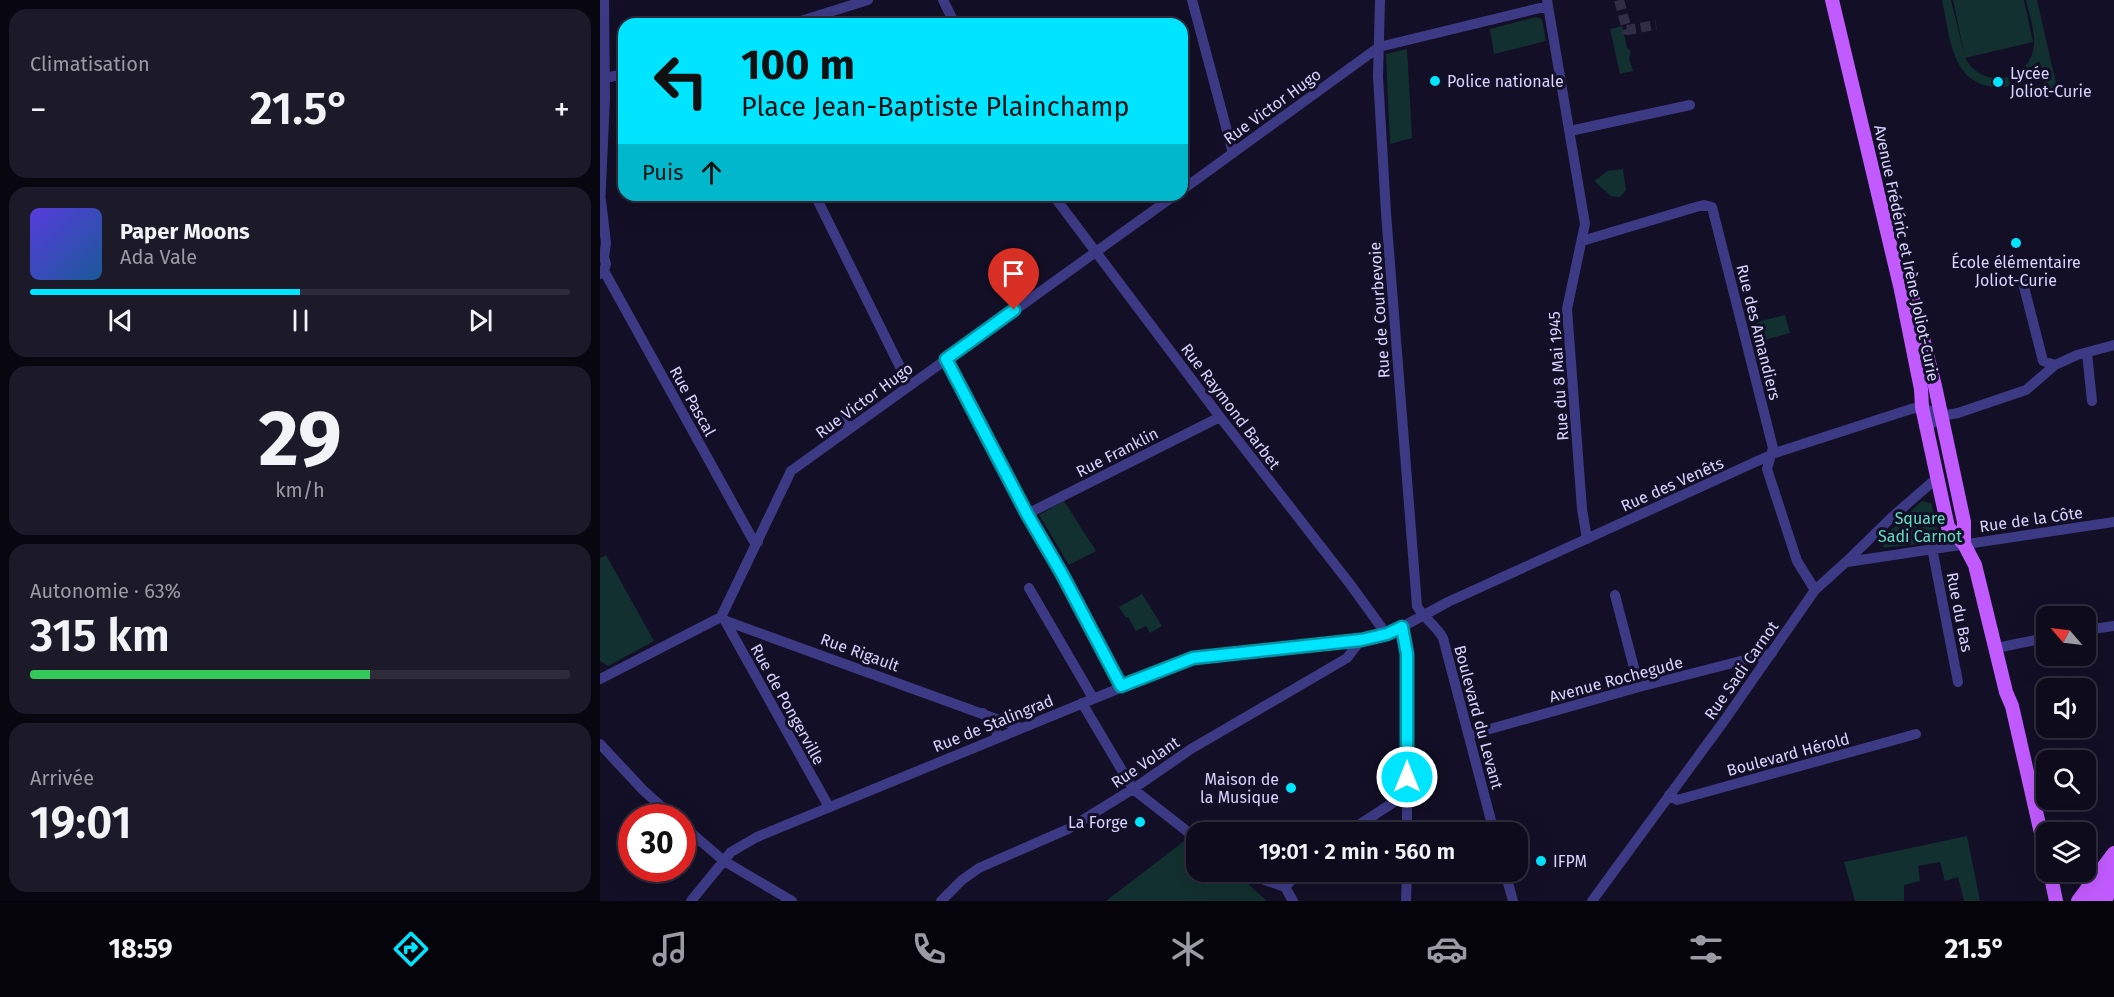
<!DOCTYPE html>
<html lang="fr">
<head>
<meta charset="utf-8">
<style>
  :root { --surface:#0e0b1c; --page:#1c1929; --text:#f1f3f6; --muted:#9b9ba3; --line:#2e2b3b; --accent:#00e5ff }
  body { margin:0; font-family:"Fira Sans",sans-serif; background:var(--page); color:var(--text); height:100vh; display:flex; flex-direction:column; font-size:22px; white-space:nowrap }
  * { box-sizing:border-box; margin:0 }
  p { font-size:20px; color:var(--muted) }
  .icon { flex:none; width:33px; height:33px; fill:none; stroke:currentColor; stroke-width:2; stroke-linecap:round; stroke-linejoin:round }
  .map { position:relative; flex:1; overflow:hidden }
  .sheet { display:flex; flex-direction:column; gap:9px; padding:9px; background:#08060f; width:600px }
  .sheet>* { flex:none }
  .top-card { position:absolute; left:18px; top:18px; width:570px; height:183px; border-radius:18px; box-shadow:0 6px 24px #0002,0 0 0 2px var(--line); background:#00e5ff; color:#111; overflow:hidden }
  .needle { width:39px; rotate:298deg }
  .fabs { position:absolute; left:1436px; top:606px; display:grid; gap:12px }
  .fabs a { display:grid; place-items:center; width:60px; height:60px; border-radius:12px; background:var(--surface); box-shadow:0 6px 24px #0002,0 0 0 2px var(--line); font-size:30px }
  .speed { position:absolute; left:18px; top:804px; display:flex; gap:12px; font-size:30px; font-weight:700; text-align:center }
  .speed>* { display:grid; place-content:center; width:78px; height:78px; border-radius:50%; background:var(--surface); box-shadow:0 6px 24px #0002,0 0 0 2px var(--line); line-height:1 }
  .speed .limit { border:9px solid #d22; background:#fff; color:#111 }
  .pin { position:absolute; display:grid; place-items:center; width:51px; height:51px; color:#fff; margin:-62px -26px; border-radius:50% 50% 50% 0; rotate:-45deg; box-shadow:0 0 6px #0007 }
  .pin .icon { rotate:45deg }
  .me { position:absolute; width:66px; margin:-33px; rotate:0deg; stroke-linejoin:round; filter:drop-shadow(0 0 4px #0008) }
  .turn { display:flex; align-items:center; gap:21px; height:126px; padding:0 24px; font-size:27px }
  .turn .icon { width:78px; height:78px; stroke-width:2.5 }
  .turn b { display:block; font-size:42px; line-height:51px }
  .then { display:flex; align-items:center; height:57px; padding:0 24px; background:#0003; gap:12px; font-size:22px }
  .big { font-size:45px; font-weight:600; line-height:1.1 }
  .sheet .card { flex:1; display:flex; flex-direction:column; justify-content:center; gap:9px; min-width:0; padding:0 21px; border-radius:18px; background:var(--page) }
  .sheet .dial { align-items:center; gap:0 }
  .dial b { font-size:78px; line-height:1 }
  .song { display:flex; align-items:center; gap:18px }
  .cover { width:72px; height:72px; border-radius:9px; background:linear-gradient(135deg,hsl(250 70% 55%),hsl(210 70% 35%)) }
  .played { height:6px; border-radius:3px; background:linear-gradient(90deg,var(--accent) 50%,var(--line) 50%) }
  .keys { display:flex; justify-content:space-around; direction:ltr }
  .heat { display:flex; justify-content:space-between; align-items:center; font-size:33px; direction:ltr }
  .charge { height:9px; border-radius:4px; background:linear-gradient(90deg,#34c759 63%,var(--line) 0) }
  .trip { position:absolute; left:586px; top:822px; width:342px; height:60px; border-radius:18px; background:var(--surface); box-shadow:0 6px 24px #0002,0 0 0 2px var(--line); font-weight:600; line-height:60px; text-align:center }
  .menu { display:flex; height:96px; justify-content:space-around; align-items:center; background:#06040b; color:var(--muted) }
  .menu .icon { width:42px; height:42px }
  .menu .on { color:var(--accent) }
  .menu b { font-size:27px; color:var(--text) }
  main { display:flex; flex:1; min-height:0 }
  .map>svg:first-child { display:block }
</style>
</head>
<body>
<main>
<section class="sheet">
<div class="card"><p>Climatisation</p>
<div class="heat"><a>−</a><b class="big">21.5°</b><a>+</a></div>
</div>
<div class="card">
<div class="song"><i class="cover"></i><div><b>Paper Moons</b><p>Ada Vale</p></div></div>
<div class="played"></div>
<div class="keys"><svg class="icon" aria-label="previous" viewBox="0 0 24 24"><path d="M18 5L8 12l10 7zM5 5v14"/></svg><svg class="icon" aria-label="pause" viewBox="0 0 24 24"><path d="M8 5v14M16 5v14"/></svg><svg class="icon" aria-label="next" viewBox="0 0 24 24"><path d="M6 5l10 7-10 7zM19 5v14"/></svg></div>
</div>
<div class="card dial"><b>29</b><p>km/h</p></div>
<div class="card"><p>Autonomie · 63%</p><b class="big">315 km</b><div class="charge"></div></div>
<div class="card"><p>Arrivée</p><b class="big">19:01</b></div>
</section>
<div class="map">
<svg width="1514" height="901" viewBox="0 0 1514 901">
  <rect width="100%" height="100%" fill="#130f26"/>
  <path fill="#12302f" d="M 1342,0 L 1351,0 L 1365,57 L 1353,0 L 1424,0 L 1433,42 L 1365,58 C 1381,88 1425,84 1433,51 C 1437,35 1429,15 1426,0 L 1437,0 L 1458,92 L 1447,94 L 1439,61 C 1429,76 1419,88 1399,87 C 1351,87 1350,36 1342,0 Z
    M 936,17 L 942,19 L 946,41 L 894,54 L 890,29 Z
    M 1022,26 L 1027,48 L 1031,51 L 1029,58 L 1033,71 L 1020,74 L 1010,29 Z
    M 807,49 L 812,138 L 790,144 L 786,54 Z
    M 1023,169 L 1026,190 L 1020,197 L 1011,196 L 994,181 L 1008,171 Z
    M 1185,315 L 1190,333 L 1154,343 L 1149,324 Z
    M 464,501 L 496,551 L 469,565 L 439,515 Z
    M 1322,501 L 1331,503 L 1339,535 L 1336,542 L 1284,548 L 1279,541 Z
    M 6,555 L 54,641 L 8,666 L 0,661 L 0,558 Z
    M 542,594 L 562,626 L 550,633 L 546,626 L 536,631 L 528,617 L 526,618 L 519,607 Z
    M 1367,836 L 1380,901 L 1364,901 L 1358,877 L 1345,881 L 1340,862 L 1318,866 L 1320,881 L 1304,885 L 1304,901 L 1255,901 L 1244,862 Z
    M 588,838 L 597,845 L 597,872 L 635,872 L 667,901 L 506,901 Z"/>
  <g fill="none" stroke-linecap="round" stroke-linejoin="round">
    <path stroke="#312d47" stroke-width="10" stroke-dasharray="10 5" stroke-linecap="butt" d="M 1019,0 L 1027,30 L 1056,25"/>
    <path stroke="#3d3a85" stroke-width="10" d="M 343,0 L 355,24
      M 592,0 L 633,153
      M 780,0 L 778,76 L 786,213 L 817,606 C 824,619 836,625 843,638 L 894,832
      M 947,0 L 985,224 L 967,309 L 982,509 L 987,539
      M 191,24 L 268,0
      M 5,78 L 24,74
      M 970,131 L 1090,105
      M 582,190 L 779,47 L 948,6
      M 215,195 L 309,385
      M 453,195 L 620,417 L 750,584 L 787,635
      M 0,207 L 5,99 L 4,0
      M 982,241 L 1096,207 L 1104,205 L 1112,207 L 1173,448 L 1167,469 L 1197,561 L 1215,590
      M 4,271 L 153,540 L 158,542
      M 0,274 L 4,271 L 6,264 L 4,257 L 6,243 L 1,200
      M 1422,279 L 1443,361 L 1455,365
      M 1487,353 L 1492,401
      M 346,359 L 427,514 L 462,574 L 521,686
      M 244,418 L 249,429
      M 1326,428 L 1341,416 L 1358,413 L 1426,390 L 1455,365 L 1477,355 L 1514,345
      M 427,514 L 620,417
      M 1332,548 L 1358,682
      M 1247,562 L 1514,522
      M 429,588 L 493,698
      M 1015,595 L 1039,687
      M 124,619 L 229,807
      M 126,621 L 421,728
      M 802,627 L 807,654 L 807,832
      M 1485,630 L 1514,626
      M 1396,648 L 1446,638
      M 0,679 L 121,617 L 191,471 L 575,195
      M 482,703 L 533,789 L 597,839
      M 383,713 L 389,720 L 399,737
      M 869,735 L 1039,687 L 1172,653
      M 0,744 L 43,790 L 74,818
      M 1069,795 L 1077,800 L 1316,734
      M 82,825 L 124,861 L 192,901
      M 748,832 L 808,793
      M 649,872 L 662,879 L 685,887 L 693,901
      M 905,872 L 913,901
      M 685,887 L 699,872
      M 91,901 L 131,852 L 157,837 L 593,658 L 761,640 L 787,635 L 848,602 L 1175,453 L 1311,409 L 1322,407 L 1341,416
      M 341,901 L 362,880 L 379,868 L 468,829 L 533,789 L 591,749 L 747,658 L 761,640
      M 806,901 L 807,872
      M 992,901 L 1124,721 L 1215,590 L 1246,562 L 1291,518 L 1338,477"/>
    <path stroke="#c25bff" stroke-width="14" d="M 1232,0 L 1301,290 L 1321,389 L 1322,407 L 1348,527 L 1364,544 L 1375,565 L 1406,692 L 1412,706 L 1446,855
      M 1309,283 L 1335,386 L 1364,522 L 1364,544
      M 1450,872 L 1456,901
      M 1478,901 L 1514,853
      M 1492,901 L 1514,869
      M 1505,901 L 1514,882"/>
  </g>
  <g fill="none" stroke-linecap="round" stroke-linejoin="round">
    <g stroke="#0095a6" stroke-width="15">
      <path id="route" d="M 414,310 L 346,359 L 427,514 L 462,574 L 521,686 L 593,658 L 761,640 L 787,634 L 802,627 L 807,654 L 807,777"/>
    </g>
    <use href="#route" stroke="#00e5ff" stroke-width="10"/>
  </g>
  <g fill="#00e5ff" stroke="#130f26" stroke-width="2">
    <circle cx="835" cy="81" r="6"/>
    <circle cx="1398" cy="82" r="6"/>
    <circle cx="1416" cy="243" r="6"/>
    <circle cx="691" cy="788" r="6"/>
    <circle cx="540" cy="822" r="6"/>
    <circle cx="941" cy="861" r="6"/>
  </g>
  <g text-anchor="middle" stroke-width="6" stroke-linejoin="round" paint-order="stroke">
    <g font-size="16" fill="#d9d4ff" stroke="#130f26" text-anchor="start">
      <text x="1410" y="79">Lycée<tspan x="1410" dy="18">Joliot-Curie</tspan></text>
      <text x="847" y="87">Police nationale</text>
      <text x="1416" y="268" text-anchor="middle">École élémentaire<tspan x="1416" dy="18">Joliot-Curie</tspan></text>
      <text x="679" y="785" text-anchor="end">Maison de<tspan x="679" dy="18">la Musique</tspan></text>
      <text x="528" y="828" text-anchor="end">La Forge</text>
      <text x="953" y="867">IFPM</text>
    </g>
    <g font-size="16" fill="#d9d4ff" stroke="#130f26">
      <text transform="translate(672 106) rotate(-36)" y="6">Rue Victor Hugo</text>
      <text transform="translate(1307 253) rotate(78)" y="6">Avenue Frédéric et Irène Joliot-Curie</text>
      <text transform="translate(779 310) rotate(-94)" y="6">Rue de Courbevoie</text>
      <text transform="translate(1159 332) rotate(76)" y="6">Rue des Amandiers</text>
      <text transform="translate(958 376) rotate(-94)" y="6">Rue du 8 Mai 1945</text>
      <text transform="translate(264 400) rotate(-36)" y="6">Rue Victor Hugo</text>
      <text transform="translate(93 401) rotate(61)" y="6">Rue Pascal</text>
      <text transform="translate(631 406) rotate(53)" y="6">Rue Raymond Barbet</text>
      <text transform="translate(517 452) rotate(-27)" y="6">Rue Franklin</text>
      <text transform="translate(1072 484) rotate(-24)" y="6">Rue des Venêts</text>
      <text transform="translate(1431 519) rotate(-8)" y="6">Rue de la Côte</text>
      <text transform="translate(1360 612) rotate(79)" y="6">Rue du Bas</text>
      <text transform="translate(260 652) rotate(20)" y="6">Rue Rigault</text>
      <text transform="translate(1141 670) rotate(-55)" y="6">Rue Sadi Carnot</text>
      <text transform="translate(1016 679) rotate(-15)" y="6">Avenue Rochegude</text>
      <text transform="translate(188 704) rotate(61)" y="6">Rue de Pongerville</text>
      <text transform="translate(879 717) rotate(75)" y="6">Boulevard du Levant</text>
      <text transform="translate(393 723) rotate(-22)" y="6">Rue de Stalingrad</text>
      <text transform="translate(1188 754) rotate(-15)" y="6">Boulevard Hérold</text>
      <text transform="translate(545 762) rotate(-34)" y="6">Rue Volant</text>
    </g>
    <g font-size="16" fill="#5fe0c0" stroke="#130f26">
      <text x="1320" y="524">Square<tspan x="1320" dy="18">Sadi Carnot</tspan></text>
    </g>
  </g>
</svg>
<div class="fabs">
<a><svg class="needle" viewBox="-14 -14 28 28"><path d="M0-13l5 13h-10z" fill="#e53935"/><path d="M0 13l5-13h-10z" fill="#9b9ba3"/></svg></a>
<a><svg class="icon" aria-label="sound" viewBox="0 0 24 24"><path d="M4 9h4l5-4v14l-5-4H4zM17 9q2 3 0 6"/></svg></a>
<a><svg class="icon" aria-label="search" viewBox="0 0 24 24"><circle cx="10" cy="10" r="6"/><path d="M15 15l6 6"/></svg></a>
<a><svg class="icon" aria-label="layers" viewBox="0 0 24 24"><path d="M12 4l9 5-9 5-9-5zM3 14l9 5 9-5"/></svg></a>
</div>
<div class="speed"><div class="limit">30</div></div>
<div class="pin" style="left:414px;top:310px;background:#d93025"><svg class="icon" aria-label="arrive" viewBox="0 0 24 24"><path d="M6 21V4h12l-3 4 3 4H6"/></svg></div>
<svg class="me" style="left:807px;top:777px" viewBox="-20 -20 40 40"><circle r="17" fill="#00e5ff" stroke="#fff" stroke-width="3"/><path d="M0-11L8 9 0 5-8 9z" fill="#fff"/></svg>
<div class="trip">19:01 · 2 min · 560 m</div>
<div class="top-card">
<div class="turn"><svg class="icon" aria-label="left" viewBox="0 0 24 24"><path d="M17 20v-9H6M10 6l-5 5 5 5"/></svg><div><b>100 m</b>Place Jean-Baptiste Plainchamp</div></div>
<div class="then">Puis<svg class="icon" aria-label="ahead" viewBox="0 0 24 24"><path d="M12 20V5M6 11l6-6 6 6"/></svg></div>
</div>
</div>
</main>
<nav class="menu">
<b>18:59</b>
<svg class="icon on" aria-label="directions" viewBox="0 0 24 24"><path d="M12 3l9 9-9 9-9-9zM9 14v-3h6M13 9l2 2-2 2"/></svg>
<svg class="icon" aria-label="music" viewBox="0 0 24 24"><path d="M9 18V5l10-2v13"/><circle cx="6" cy="18" r="3"/><circle cx="16" cy="16" r="3"/></svg>
<svg class="icon" aria-label="phone" viewBox="0 0 24 24"><path d="M5 4h4l2 5-3 2q2 4 5 5l2-3 5 2v4C11 20 4 13 5 4z"/></svg>
<svg class="icon" aria-label="climate" viewBox="0 0 24 24"><path d="M12 3v18M4 7l16 10M4 17L20 7"/></svg>
<svg class="icon" aria-label="car" viewBox="0 0 24 24"><path d="M5 17H2v-5l4-1 3-4h7l3 4 3 1v5h-3M9 17h6M6 11h13"/><circle cx="7" cy="17" r="2"/><circle cx="17" cy="17" r="2"/></svg>
<svg class="icon" aria-label="filters" viewBox="0 0 24 24"><path d="M4 7h16M4 17h16"/><circle cx="9" cy="7" r="2"/><circle cx="15" cy="17" r="2"/></svg>
<b>21.5°</b>
</nav>
</body>
</html>
